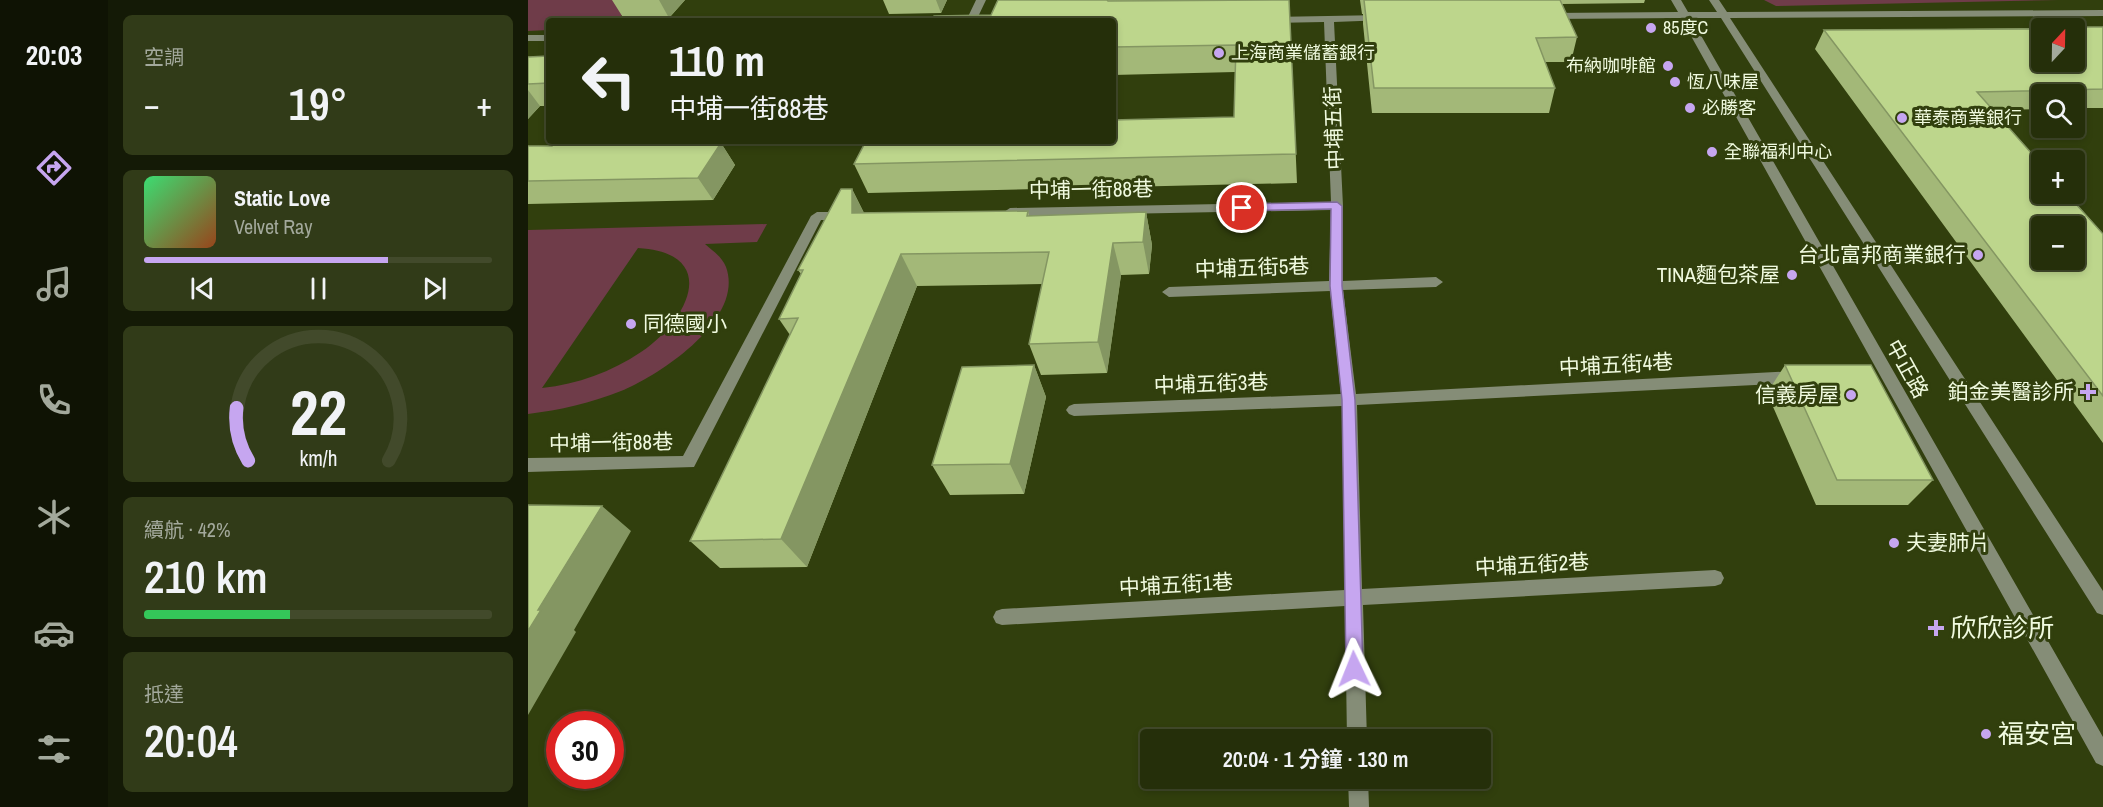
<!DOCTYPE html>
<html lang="zh-TW">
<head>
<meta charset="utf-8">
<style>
  :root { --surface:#252f0a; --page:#313b18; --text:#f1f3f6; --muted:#a3a99c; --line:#424a2b; --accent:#c6a6f0 }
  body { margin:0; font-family:"Archivo Narrow","Noto Sans TC",sans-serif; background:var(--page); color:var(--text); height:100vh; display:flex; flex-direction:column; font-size:22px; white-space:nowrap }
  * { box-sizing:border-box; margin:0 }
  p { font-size:20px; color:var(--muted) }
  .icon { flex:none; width:33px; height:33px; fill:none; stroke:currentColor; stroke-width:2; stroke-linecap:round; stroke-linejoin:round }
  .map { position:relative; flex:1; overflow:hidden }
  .panel { display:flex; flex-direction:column; gap:15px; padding:15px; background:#141a06; width:420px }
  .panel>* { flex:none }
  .banner { position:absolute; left:18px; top:18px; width:570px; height:126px; border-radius:6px; box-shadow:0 3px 9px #0003,0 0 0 2px var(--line); background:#252f0a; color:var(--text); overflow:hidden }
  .needle { width:39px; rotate:22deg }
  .controls { position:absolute; left:1503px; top:18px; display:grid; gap:12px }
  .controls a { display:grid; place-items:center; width:54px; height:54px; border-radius:6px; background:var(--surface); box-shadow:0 3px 9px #0003,0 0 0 2px var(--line); font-size:30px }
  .speed { position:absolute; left:18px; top:711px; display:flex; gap:12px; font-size:30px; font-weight:700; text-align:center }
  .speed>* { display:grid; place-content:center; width:78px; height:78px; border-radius:50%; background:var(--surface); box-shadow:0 3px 9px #0003,0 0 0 2px var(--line); line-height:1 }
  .speed .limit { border:9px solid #d22; background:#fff; color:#111 }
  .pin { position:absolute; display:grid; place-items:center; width:51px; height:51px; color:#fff; margin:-26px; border:3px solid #fff; border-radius:50%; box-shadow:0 2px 6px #0007 }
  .me { position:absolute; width:66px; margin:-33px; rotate:358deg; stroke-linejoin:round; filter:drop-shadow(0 0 4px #0008) }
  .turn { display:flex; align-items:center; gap:21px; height:126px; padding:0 24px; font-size:27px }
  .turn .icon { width:78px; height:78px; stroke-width:2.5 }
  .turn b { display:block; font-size:42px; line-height:51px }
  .big { font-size:45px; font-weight:600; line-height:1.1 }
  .panel .tile { flex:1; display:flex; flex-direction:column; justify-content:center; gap:9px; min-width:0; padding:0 21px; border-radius:9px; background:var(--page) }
  .panel .dial { align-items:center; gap:0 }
  .dial svg { height:156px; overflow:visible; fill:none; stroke:var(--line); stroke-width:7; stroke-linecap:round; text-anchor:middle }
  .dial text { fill:var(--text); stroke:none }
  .song { display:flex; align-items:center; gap:18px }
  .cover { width:72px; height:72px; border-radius:9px; background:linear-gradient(135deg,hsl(140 70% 55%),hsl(20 70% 35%)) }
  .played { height:6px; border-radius:3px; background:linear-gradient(90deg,var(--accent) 70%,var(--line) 70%) }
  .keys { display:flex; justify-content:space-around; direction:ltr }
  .heat { display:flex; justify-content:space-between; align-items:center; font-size:33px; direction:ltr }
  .charge { height:9px; border-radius:4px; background:linear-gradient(90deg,#34c759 42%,var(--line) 0) }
  .trip { position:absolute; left:612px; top:729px; width:351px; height:60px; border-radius:6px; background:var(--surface); box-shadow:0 3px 9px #0003,0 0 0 2px var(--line); font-weight:600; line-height:60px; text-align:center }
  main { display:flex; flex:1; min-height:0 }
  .tab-bar { display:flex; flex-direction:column; width:108px; justify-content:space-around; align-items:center; background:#0f1304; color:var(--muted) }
  .tab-bar .icon { width:42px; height:42px }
  .tab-bar .selected { color:var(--accent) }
  .tab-bar b { font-size:27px; color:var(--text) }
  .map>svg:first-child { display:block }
</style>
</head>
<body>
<main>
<nav class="tab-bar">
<b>20:03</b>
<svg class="icon selected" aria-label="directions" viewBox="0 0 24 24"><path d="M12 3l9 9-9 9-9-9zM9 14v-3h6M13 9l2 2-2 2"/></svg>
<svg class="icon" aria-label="music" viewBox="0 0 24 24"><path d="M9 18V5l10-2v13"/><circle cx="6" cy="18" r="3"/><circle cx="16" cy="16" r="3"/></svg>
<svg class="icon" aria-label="phone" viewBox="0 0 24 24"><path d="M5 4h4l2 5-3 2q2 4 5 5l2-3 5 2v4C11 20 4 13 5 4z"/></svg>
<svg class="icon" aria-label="climate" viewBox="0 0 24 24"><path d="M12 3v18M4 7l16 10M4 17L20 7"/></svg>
<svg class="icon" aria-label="car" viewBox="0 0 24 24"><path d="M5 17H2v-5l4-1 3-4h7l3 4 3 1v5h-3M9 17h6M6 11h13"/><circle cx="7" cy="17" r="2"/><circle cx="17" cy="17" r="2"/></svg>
<svg class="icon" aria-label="filters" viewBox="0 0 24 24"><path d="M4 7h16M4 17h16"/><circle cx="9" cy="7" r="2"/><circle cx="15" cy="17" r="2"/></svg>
</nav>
<section class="panel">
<div class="tile"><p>空調</p>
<div class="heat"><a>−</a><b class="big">19°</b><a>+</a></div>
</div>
<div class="tile">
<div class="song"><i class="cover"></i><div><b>Static Love</b><p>Velvet Ray</p></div></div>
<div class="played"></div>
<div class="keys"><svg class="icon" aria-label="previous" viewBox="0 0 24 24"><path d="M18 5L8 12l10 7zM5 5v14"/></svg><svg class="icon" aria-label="pause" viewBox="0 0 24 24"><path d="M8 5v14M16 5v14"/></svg><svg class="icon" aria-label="next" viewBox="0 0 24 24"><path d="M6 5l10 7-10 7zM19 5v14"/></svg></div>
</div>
<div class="tile dial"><svg viewBox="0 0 100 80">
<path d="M14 69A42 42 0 1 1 86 69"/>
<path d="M14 69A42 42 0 0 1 8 42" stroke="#c6a6f0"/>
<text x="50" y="56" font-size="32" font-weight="700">22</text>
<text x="50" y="72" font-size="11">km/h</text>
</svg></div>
<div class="tile"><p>續航 · 42%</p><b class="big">210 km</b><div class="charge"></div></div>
<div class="tile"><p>抵達</p><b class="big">20:04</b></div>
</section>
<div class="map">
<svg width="1575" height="807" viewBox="0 0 1575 807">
  <rect width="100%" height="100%" fill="#313f0d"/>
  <path fill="#6f3c49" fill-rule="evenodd" d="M 0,0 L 109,0 L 88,21 L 21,21 L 21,30 L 0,31 Z
    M 1236,0 L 1530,0 L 1248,6 Z
    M 239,224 L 229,242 L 177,244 C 185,251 194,257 198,267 C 217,319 132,375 93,391 C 63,403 32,410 0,414 L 0,230 ZM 110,248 C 193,253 161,320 113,352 C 83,372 50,384 14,388 Z"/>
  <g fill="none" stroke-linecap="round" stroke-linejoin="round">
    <path fill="#858d77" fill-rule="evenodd" d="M 448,0 L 458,0 L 448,21 L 438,21 Z
      M 1143,0 L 1153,0 L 1160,12 L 1189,12 L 1181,0 L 1191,0 L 1199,12 L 1575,10 L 1575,16 L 1202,18 L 1575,591 L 1575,615 L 1569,613 L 1193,18 L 1163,18 L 1575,737 L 1575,766 L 1568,763 L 1153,18 L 1020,19 L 1015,16 L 1020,13 L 1150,12 Z
      M 855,15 L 860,18 L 858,20 L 806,22 L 815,206 L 815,281 L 908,277 L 915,282 L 908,287 L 815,290 L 828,394 L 1267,371 L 1272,373 L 1274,377 L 1272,381 L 1267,383 L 829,405 L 834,589 L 1187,570 L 1193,572 L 1196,578 L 1193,584 L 1187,586 L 835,605 L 839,740 L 819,740 L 817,606 L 474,625 L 468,623 L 465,617 L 468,611 L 474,609 L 817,590 L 814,406 L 546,416 L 541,414 L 538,410 L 541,406 L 546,404 L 813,394 L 802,291 L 641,297 L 634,292 L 641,287 L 801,281 L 803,210 L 482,216 L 476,212 L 482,208 L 803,202 L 796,22 L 744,23 L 739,20 L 744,17 Z
      M 0,35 L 21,35 L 21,41 L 0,41 Z
      M 289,212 L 317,212 L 323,216 L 317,220 L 293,220 L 166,467 L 0,472 L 0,458 L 155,456 L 283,216 Z
      M 820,778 L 840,778 L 841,807 L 821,807 Z"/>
  </g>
  <path fill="#a3b878" d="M 84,0 L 157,0 L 141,18 L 96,19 Z
    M 355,0 L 419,0 L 413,13 L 361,14 Z
    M 470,0 L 761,0 L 769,183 L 340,193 L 326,164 L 706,117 L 707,72 L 585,75 L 585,21 Z
    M 832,0 L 1117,0 L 1116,3 L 1034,4 L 1049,37 L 1043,62 L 1017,62 L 1027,88 L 1021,113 L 844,113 L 835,24 L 835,14 L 834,14 Z
    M 1526,27 L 1575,27 L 1575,108 L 1546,108 L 1546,94 L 1514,94 L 1514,109 L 1465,110 L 1575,234 L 1575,443 L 1287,49 L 1296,30 L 1546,28 L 1525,28 Z
    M 21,56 L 21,106 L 12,106 L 0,119 L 0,57 Z
    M 28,141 L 118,141 L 115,144 L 193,143 L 207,165 L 185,200 L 0,204 L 0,146 L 24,146 Z
    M 324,189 L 336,213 L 500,211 L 501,216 L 618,212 L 624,245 L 621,274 L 593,275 L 579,373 L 513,375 L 501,344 L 514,284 L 389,286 L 279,567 L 192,568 L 162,541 L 262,335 L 251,319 L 273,274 L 270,270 Z
    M 506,365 L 518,397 L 496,494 L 422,495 L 404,465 Z
    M 1257,365 L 1405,480 L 1380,505 L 1288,505 L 1239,393 Z"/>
  <path fill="#849662" d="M 131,0 L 157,0 L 141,18 Z
    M 408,0 L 419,0 L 413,13 Z
    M 0,90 L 12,106 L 0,119 Z
    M 84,141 L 118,141 L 98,167 L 81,145 Z
    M 193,143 L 207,165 L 185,200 L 170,178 Z
    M 324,189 L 340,221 L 324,213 Z
    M 618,212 L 624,245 L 621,274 L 615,242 Z
    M 585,243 L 593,275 L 579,373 L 570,342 Z
    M 373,254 L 389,286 L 279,567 L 253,539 Z
    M 506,365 L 518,397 L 496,494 L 482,464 Z
    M 74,506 L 103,531 L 46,630 L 48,632 L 0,715 L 0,631 L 10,610 Z"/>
  <path fill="#bdd68c" stroke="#849662" stroke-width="1.5" fill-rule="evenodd" d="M 470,0 L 579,0 L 580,1 L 761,0 L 768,154 L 326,164 L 338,141 L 585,141 L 585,120 L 706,117 L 708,45 L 585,47 L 585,21 L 404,21 L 406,16 L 463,15 Z
    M 836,0 L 1032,0 L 1049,37 L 1008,38 L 1027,88 L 846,88 Z
    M 1526,27 L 1575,27 L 1575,89 L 1449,92 L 1514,165 L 1514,194 L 1539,194 L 1575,234 L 1575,396 L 1296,30 L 1514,29 L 1514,62 L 1546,62 L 1546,28 L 1527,28 ZM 1514,226 L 1546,226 L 1546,260 L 1514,260 Z
    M 20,56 L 21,83 L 0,84 L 0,57 Z
    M 28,141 L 84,141 L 81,145 L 193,143 L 170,178 L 0,181 L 0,146 L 24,146 Z
    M 313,189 L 324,189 L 324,213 L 500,211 L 499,216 L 618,212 L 615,242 L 585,243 L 570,342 L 501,344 L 521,252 L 373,254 L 253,539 L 162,541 L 270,318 L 251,319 L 275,270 L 270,270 Z
    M 506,365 L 482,464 L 404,465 L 434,367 Z
    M 1257,365 L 1343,365 L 1405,480 L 1309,480 Z
    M 0,505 L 74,506 L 10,610 L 13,610 L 0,631 Z"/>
  <path fill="#c6a6f0" stroke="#816c9c" stroke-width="1.5" d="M 809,202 L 814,206 L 814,286 L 827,400 L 835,669 L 832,675 L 826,677 L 820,675 L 818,669 L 814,400 L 802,286 L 803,209 L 714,211 L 708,208 L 714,204 Z"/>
  <g fill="#c6a6f0" stroke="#313f0d" stroke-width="2">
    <circle cx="1123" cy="28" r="6"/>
    <circle cx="691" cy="53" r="6"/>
    <circle cx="1140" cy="66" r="6"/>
    <circle cx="1147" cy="82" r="6"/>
    <circle cx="1162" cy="108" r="6"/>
    <circle cx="1374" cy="118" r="6"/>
    <circle cx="1184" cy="152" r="6"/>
    <circle cx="1450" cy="255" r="6"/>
    <circle cx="1264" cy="275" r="6"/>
    <circle cx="103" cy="324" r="6"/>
    <path d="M1557 383h6v6h6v6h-6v6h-6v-6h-6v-6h6z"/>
    <circle cx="1323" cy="395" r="6"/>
    <circle cx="1366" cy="543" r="6"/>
    <path d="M1405 619h6v6h6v6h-6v6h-6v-6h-6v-6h6z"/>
    <circle cx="1458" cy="734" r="6"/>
  </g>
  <g text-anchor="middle" stroke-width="6" stroke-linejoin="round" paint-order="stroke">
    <g font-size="18" fill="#f0fadf" stroke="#313f0d" text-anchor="start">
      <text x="1135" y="34">85度C</text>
      <text x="703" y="59">上海商業儲蓄銀行</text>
      <text x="1128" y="72" text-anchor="end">布納咖啡館</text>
      <text x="1159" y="88">恆八味屋</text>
      <text x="1174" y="114">必勝客</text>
      <text x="1386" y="124">華泰商業銀行</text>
      <text x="1196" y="158">全聯福利中心</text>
    </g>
    <g font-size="21" fill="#f0fadf" stroke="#313f0d">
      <text transform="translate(806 128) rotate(-92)" y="7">中埔五街</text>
      <text transform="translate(563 190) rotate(-1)" y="7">中埔一街88巷</text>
      <text transform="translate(724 268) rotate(-2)" y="7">中埔五街5巷</text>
      <text transform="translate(1088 365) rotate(-3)" y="7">中埔五街4巷</text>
      <text transform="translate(1379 369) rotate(61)" y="7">中正路</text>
      <text transform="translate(683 384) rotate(-2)" y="7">中埔五街3巷</text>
      <text transform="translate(83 443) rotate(-1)" y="7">中埔一街88巷</text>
      <text transform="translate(1004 565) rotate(-3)" y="7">中埔五街2巷</text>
      <text transform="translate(648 585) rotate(-3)" y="7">中埔五街1巷</text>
    </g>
    <g font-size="21" fill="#f0fadf" stroke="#313f0d" text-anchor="end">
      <text x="1438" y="262">台北富邦商業銀行</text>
      <text x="1252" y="282">TINA麵包茶屋</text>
      <text x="115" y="331" text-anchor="start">同德國小</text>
      <text x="1546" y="399">鉑金美醫診所</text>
      <text x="1311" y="402">信義房屋</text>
      <text x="1378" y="550" text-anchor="start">夫妻肺片</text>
    </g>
    <g font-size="26" fill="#f0fadf" stroke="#313f0d" text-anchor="start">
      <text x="1422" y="637">欣欣診所</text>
      <text x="1470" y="743">福安宮</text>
    </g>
  </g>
</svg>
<div class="controls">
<a><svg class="needle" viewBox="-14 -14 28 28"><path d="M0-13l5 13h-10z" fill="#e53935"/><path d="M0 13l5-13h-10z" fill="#a3a99c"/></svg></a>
<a><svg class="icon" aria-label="search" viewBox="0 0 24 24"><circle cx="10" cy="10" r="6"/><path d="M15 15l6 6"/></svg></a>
<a>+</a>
<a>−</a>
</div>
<div class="speed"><div class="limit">30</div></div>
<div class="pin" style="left:714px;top:208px;background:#d93025"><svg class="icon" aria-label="arrive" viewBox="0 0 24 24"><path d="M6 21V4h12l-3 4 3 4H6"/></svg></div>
<svg class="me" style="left:826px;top:669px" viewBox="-20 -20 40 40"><path d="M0-17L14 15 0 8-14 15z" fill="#c6a6f0" stroke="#fff" stroke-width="4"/></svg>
<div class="trip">20:04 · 1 分鐘 · 130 m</div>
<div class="banner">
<div class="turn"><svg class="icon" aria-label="left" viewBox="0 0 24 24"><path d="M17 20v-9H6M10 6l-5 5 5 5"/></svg><div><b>110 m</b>中埔一街88巷</div></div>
</div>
</div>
</main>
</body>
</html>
